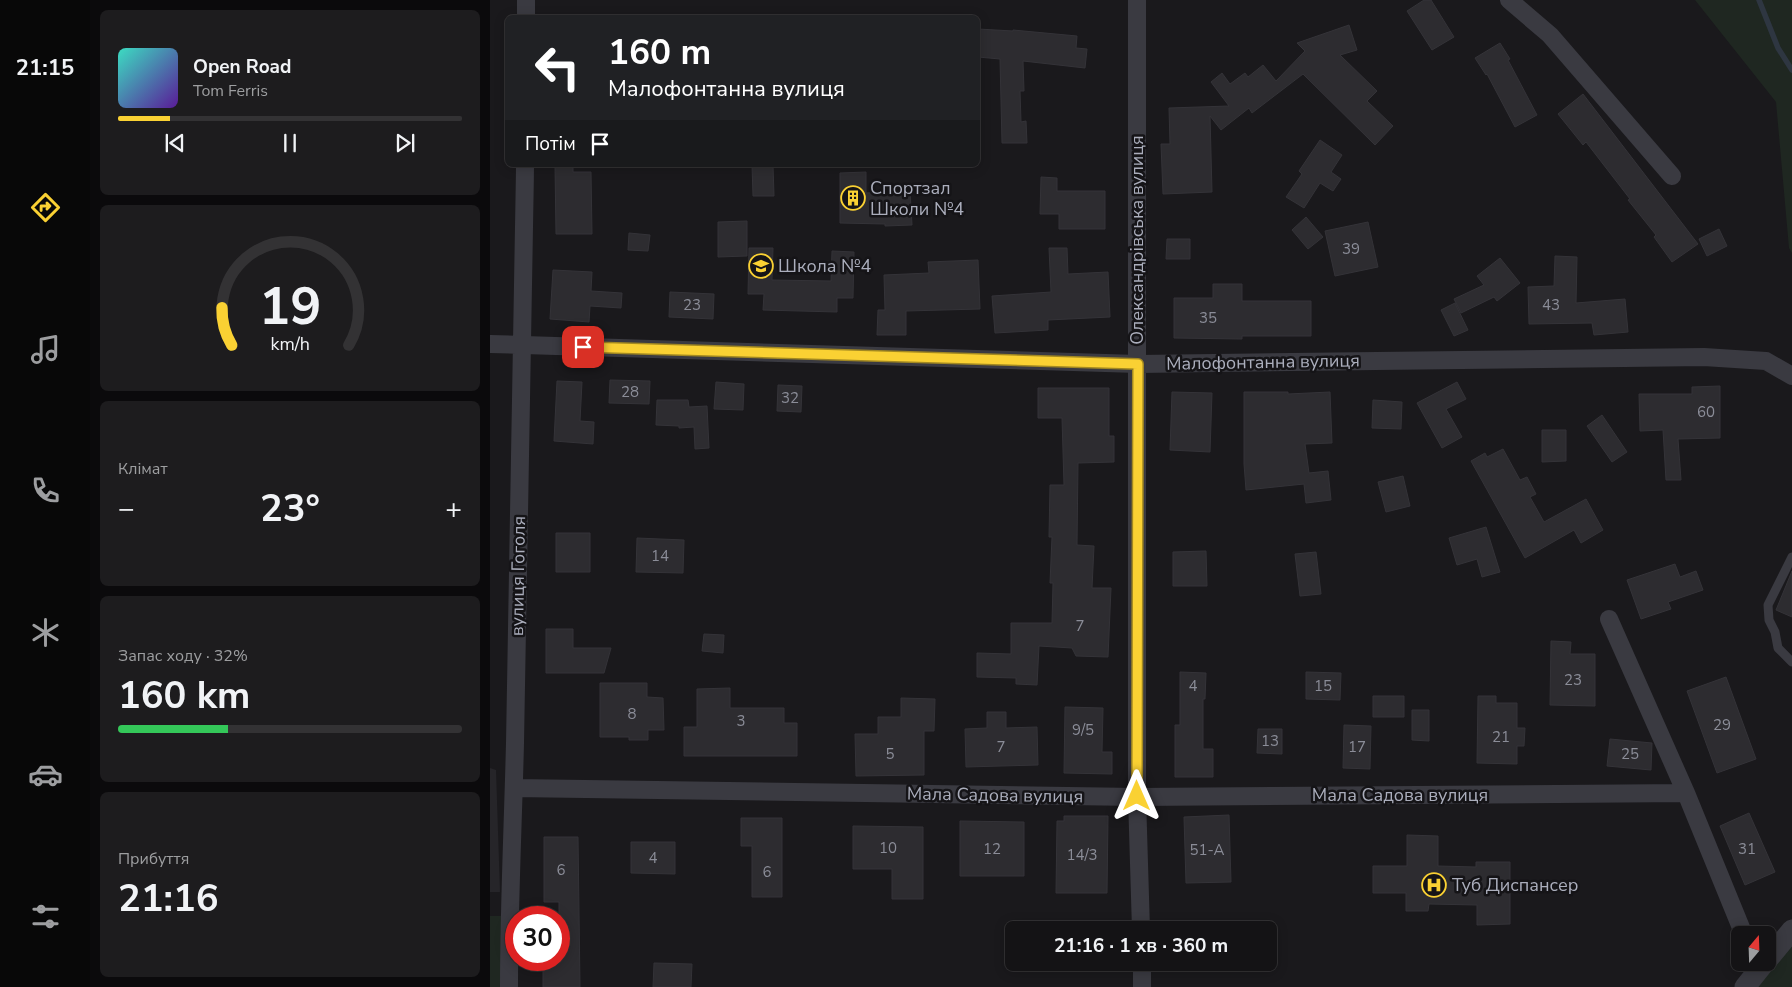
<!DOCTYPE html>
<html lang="uk">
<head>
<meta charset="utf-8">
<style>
  :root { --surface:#141315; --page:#1d1c1e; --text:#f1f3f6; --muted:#9d9ea0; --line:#333234; --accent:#fad133 }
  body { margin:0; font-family:"Nunito Sans",sans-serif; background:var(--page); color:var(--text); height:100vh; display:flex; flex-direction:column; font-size:19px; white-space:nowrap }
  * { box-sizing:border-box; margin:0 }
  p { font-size:16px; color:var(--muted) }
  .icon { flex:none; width:28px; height:28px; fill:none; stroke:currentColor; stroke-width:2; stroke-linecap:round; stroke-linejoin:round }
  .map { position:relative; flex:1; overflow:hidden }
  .panel { display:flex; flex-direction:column; gap:10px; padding:10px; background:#0b0a0c; width:400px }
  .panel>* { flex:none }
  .banner { position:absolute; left:15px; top:15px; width:475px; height:152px; border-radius:8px; box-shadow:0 2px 12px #0003,0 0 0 1px var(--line); background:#202124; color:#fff; overflow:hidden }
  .needle { width:32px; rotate:19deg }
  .buttons { position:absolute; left:1241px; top:926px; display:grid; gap:10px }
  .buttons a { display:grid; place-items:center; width:45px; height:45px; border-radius:8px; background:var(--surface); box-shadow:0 2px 12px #0003,0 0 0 1px var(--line); font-size:25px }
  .speed { position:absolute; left:15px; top:906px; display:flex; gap:10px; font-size:25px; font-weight:700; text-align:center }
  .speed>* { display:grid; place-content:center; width:65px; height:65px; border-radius:50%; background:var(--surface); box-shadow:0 2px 12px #0003,0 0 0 1px var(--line); line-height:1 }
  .speed .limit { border:8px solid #d22; background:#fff; color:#111 }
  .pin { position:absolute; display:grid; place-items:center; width:42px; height:42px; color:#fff; margin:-21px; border-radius:10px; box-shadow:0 2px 8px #0006 }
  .me { position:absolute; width:55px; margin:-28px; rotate:0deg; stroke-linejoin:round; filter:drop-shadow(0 0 4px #0008) }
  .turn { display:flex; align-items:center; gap:18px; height:105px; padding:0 20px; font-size:22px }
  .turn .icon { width:65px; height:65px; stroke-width:2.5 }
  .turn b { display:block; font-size:35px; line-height:42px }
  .then { display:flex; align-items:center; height:48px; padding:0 20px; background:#0003; gap:10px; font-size:19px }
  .big { font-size:38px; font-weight:700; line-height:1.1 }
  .panel .widget { flex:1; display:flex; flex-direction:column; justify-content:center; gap:8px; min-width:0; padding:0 18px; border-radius:8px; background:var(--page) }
  .panel .dial { align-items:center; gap:0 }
  .dial svg { height:130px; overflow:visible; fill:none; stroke:var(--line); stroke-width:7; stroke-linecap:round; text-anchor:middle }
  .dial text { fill:var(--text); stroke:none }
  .song { display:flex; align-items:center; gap:15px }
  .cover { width:60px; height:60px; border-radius:8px; background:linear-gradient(135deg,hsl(170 70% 55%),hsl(270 70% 35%)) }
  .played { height:5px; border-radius:2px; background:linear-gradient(90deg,var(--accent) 15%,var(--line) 15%) }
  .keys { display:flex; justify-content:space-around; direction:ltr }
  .heat { display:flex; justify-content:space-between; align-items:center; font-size:28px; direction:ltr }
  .charge { height:8px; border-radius:4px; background:linear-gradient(90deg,#34c759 32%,var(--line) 0) }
  .trip { position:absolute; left:515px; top:921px; width:272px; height:50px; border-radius:8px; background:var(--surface); box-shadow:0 2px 12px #0003,0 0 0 1px var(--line); font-weight:700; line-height:50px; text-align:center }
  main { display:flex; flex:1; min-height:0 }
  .dock { display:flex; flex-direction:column; width:90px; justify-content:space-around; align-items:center; background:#080808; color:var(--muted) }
  .dock .icon { width:35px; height:35px }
  .dock .on { color:var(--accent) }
  .dock b { font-size:22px; color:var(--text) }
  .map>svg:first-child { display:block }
</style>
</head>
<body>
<main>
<nav class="dock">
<b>21:15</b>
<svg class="icon on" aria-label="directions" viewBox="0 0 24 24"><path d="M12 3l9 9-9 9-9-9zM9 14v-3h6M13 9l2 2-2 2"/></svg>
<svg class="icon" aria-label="music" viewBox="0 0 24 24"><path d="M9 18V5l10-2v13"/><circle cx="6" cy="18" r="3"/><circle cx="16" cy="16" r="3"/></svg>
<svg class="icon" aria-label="phone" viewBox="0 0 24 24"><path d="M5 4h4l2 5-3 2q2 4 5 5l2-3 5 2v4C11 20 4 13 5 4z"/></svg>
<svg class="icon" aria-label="climate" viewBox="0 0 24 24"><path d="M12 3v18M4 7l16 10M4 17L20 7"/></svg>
<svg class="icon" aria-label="car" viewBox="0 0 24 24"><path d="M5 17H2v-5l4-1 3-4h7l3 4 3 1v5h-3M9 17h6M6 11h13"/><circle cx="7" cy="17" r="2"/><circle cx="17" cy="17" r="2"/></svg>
<svg class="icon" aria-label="filters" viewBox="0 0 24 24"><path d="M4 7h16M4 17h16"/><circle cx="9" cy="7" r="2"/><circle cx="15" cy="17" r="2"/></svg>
</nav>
<section class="panel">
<div class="widget">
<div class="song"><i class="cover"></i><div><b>Open Road</b><p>Tom Ferris</p></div></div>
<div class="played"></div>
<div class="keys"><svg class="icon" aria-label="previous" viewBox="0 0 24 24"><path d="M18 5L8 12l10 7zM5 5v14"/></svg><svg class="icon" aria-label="pause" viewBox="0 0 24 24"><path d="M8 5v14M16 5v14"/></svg><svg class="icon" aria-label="next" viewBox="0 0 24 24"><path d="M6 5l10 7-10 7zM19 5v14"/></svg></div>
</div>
<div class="widget dial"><svg viewBox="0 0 100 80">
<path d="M14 69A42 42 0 1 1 86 69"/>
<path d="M14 69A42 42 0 0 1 8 46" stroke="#fad133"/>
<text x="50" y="56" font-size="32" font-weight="700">19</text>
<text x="50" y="72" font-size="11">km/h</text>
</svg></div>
<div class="widget"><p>Клімат</p>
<div class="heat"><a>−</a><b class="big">23°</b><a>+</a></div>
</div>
<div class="widget"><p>Запас ходу · 32%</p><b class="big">160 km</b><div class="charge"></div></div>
<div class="widget"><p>Прибуття</p><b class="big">21:16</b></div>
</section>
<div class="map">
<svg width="1302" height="987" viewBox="0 0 1302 987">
  <rect width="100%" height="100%" fill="#1a191c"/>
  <path fill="#262529" d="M 0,768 L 6,770 L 10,892 L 0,892 Z"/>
  <path fill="#1f2721" d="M 1205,0 L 1302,0 L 1302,253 L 1299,248 L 1286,102 Z
    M 0,916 L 11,916 L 12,987 L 0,987 Z
    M 1302,930 L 1302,987 L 1255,987 Z"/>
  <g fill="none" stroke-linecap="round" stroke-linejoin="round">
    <path stroke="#2e3641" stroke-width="5.5" d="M 1269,0 L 1288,48 L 1302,70"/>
  </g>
  <path fill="#2d2c30" stroke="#343338" d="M 934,0 L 941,0 L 964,37 L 942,50 L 917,11 Z
    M 859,25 L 867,50 L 850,55 L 887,91 L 877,101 L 903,126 L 885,145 L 813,74 L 762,113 L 759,108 L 731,130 L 720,116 L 722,192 L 673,194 L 671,144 L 680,144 L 679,108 L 739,106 L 721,82 L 732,73 L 740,84 L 755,73 L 758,77 L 773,65 L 786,81 L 815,51 L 807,43 Z
    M 488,29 L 523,31 L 523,30 L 587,36 L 586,48 L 597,49 L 595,68 L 533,61 L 534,91 L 530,91 L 531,122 L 536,121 L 537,143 L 512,143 L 510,59 L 488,57 Z
    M 1010,43 L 1020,59 L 1018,60 L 1047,115 L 1025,127 L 997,74 L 996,75 L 985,58 Z
    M 1093,94 L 1208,244 L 1182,262 L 1164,237 L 1166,235 L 1138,200 L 1140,199 L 1096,142 L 1093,145 L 1068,114 Z
    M 830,140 L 852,155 L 841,172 L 851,179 L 843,191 L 830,183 L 814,208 L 796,197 L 812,174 L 809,171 Z
    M 65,165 L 83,165 L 83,172 L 101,172 L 102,234 L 66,234 Z
    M 262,165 L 283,165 L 284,196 L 263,196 Z
    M 376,172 L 376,193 L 420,191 L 422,225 L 395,226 L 395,224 L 350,223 L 350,173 Z
    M 551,177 L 567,178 L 567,191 L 615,191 L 615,229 L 569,229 L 569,214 L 550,214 Z
    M 816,217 L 833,237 L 818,249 L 802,230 Z
    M 257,221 L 257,256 L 228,257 L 228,222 Z
    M 878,222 L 888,267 L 845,276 L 835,231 Z
    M 1229,229 L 1237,246 L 1217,256 L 1209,239 Z
    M 139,233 L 160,235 L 158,251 L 138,250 Z
    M 677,239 L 700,239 L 700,259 L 676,259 Z
    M 259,248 L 283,248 L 282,280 L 341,281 L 342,251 L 364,252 L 363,298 L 347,298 L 347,312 L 273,310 L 274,294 L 258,294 Z
    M 559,248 L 577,248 L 578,274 L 618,272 L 620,317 L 558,320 L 558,330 L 505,333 L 502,296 L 561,292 Z
    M 1065,256 L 1087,257 L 1086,303 L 1135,299 L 1138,332 L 1104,335 L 1102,323 L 1039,324 L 1038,287 L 1064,286 Z
    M 1010,258 L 1030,283 L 1007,301 L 1004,297 L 971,313 L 964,299 L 994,285 L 987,276 Z
    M 488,260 L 490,309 L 416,311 L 416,335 L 387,335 L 388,310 L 395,310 L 394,275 L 439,273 L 438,262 Z
    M 63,270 L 102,272 L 101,291 L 132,293 L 131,308 L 100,306 L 99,322 L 60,319 Z
    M 723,284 L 752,284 L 752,301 L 821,301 L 821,336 L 752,336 L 752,339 L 684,338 L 684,298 L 723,298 Z
    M 180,292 L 224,294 L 223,319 L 179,317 Z
    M 965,303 L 978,330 L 964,336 L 951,310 Z
    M 120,380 L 160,381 L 159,404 L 119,403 Z
    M 67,381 L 92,382 L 90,421 L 104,422 L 103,444 L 64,441 Z
    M 226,382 L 254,384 L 253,410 L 224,409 Z
    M 967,382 L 976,399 L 956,409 L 972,437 L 952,448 L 927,403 Z
    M 288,385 L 312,386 L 311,412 L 287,411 Z
    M 1230,386 L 1230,438 L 1188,439 L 1191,480 L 1176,480 L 1173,430 L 1150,431 L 1149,394 L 1202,394 L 1202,387 Z
    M 548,388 L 619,388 L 619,436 L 624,436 L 624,462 L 588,463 L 587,545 L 604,546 L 602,588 L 621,588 L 618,657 L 586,656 L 582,648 L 549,646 L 547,685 L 526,684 L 526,678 L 487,677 L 487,653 L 521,654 L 521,623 L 562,623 L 563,583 L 560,583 L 562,537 L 559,537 L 560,485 L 574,485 L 572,418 L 548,418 Z
    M 682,392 L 722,393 L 720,452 L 680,450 Z
    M 754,392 L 798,392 L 798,394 L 840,392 L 842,443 L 815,444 L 819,473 L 838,471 L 841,500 L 816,503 L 814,484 L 756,490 L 754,464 Z
    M 167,400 L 198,400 L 199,407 L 217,406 L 219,448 L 205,449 L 204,427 L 189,428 L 189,426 L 166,425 Z
    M 883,400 L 912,402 L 911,429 L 882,428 Z
    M 1112,415 L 1137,452 L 1122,462 L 1097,426 Z
    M 1052,430 L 1076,430 L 1076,461 L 1052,462 Z
    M 1013,449 L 1030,480 L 1037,477 L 1046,494 L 1040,497 L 1054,522 L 1096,499 L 1113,530 L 1091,543 L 1084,530 L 1035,558 L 981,461 L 995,453 L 997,457 Z
    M 913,476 L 920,506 L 896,512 L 888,482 Z
    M 996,527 L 1010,572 L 992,577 L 987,559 L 967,565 L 959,538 Z
    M 66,533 L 100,533 L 100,572 L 66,572 Z
    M 147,538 L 194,540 L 193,573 L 146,572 Z
    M 716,551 L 717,586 L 683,586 L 683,552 Z
    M 826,552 L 831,594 L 810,596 L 805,554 Z
    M 1185,564 L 1190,577 L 1206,571 L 1213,590 L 1178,602 L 1181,609 L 1151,619 L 1137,580 Z
    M 1302,571 L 1302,617 L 1286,610 Z
    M 56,629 L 83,629 L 83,648 L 121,648 L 114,673 L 56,673 Z
    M 214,634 L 234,635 L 233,653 L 212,651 Z
    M 1061,641 L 1081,642 L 1080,654 L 1105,654 L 1105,706 L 1060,705 Z
    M 690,672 L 716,673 L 715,699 L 713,699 L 713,749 L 723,749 L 723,777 L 685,777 L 685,725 L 690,725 Z
    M 816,672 L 851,673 L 850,700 L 816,699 Z
    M 1236,677 L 1266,759 L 1227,773 L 1197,691 Z
    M 110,683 L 157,683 L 157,697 L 173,698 L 174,730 L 158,730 L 158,740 L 139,740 L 139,737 L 110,737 Z
    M 240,688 L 240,708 L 294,708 L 294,723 L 307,723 L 307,756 L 194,756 L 194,727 L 207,727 L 207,689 Z
    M 883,696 L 914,696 L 914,717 L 883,717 Z
    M 988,696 L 1006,696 L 1006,703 L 1027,703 L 1027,728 L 1035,728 L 1034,746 L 1027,746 L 1027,764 L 987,763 Z
    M 411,698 L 445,699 L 444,731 L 434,731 L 434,775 L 366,776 L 365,734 L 388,734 L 388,717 L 411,717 Z
    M 575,707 L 613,708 L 612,752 L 622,752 L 622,774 L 574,773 Z
    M 922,710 L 939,710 L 939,741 L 922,740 Z
    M 497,712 L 516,712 L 516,728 L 547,727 L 548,765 L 476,767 L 475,729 L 497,728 Z
    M 854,725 L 881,726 L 880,769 L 853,768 Z
    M 768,729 L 792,729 L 792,754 L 767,753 Z
    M 1120,739 L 1162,743 L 1161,770 L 1117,766 Z
    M 1259,813 L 1285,872 L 1255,885 L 1230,826 Z
    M 739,815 L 741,882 L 696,883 L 694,817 Z
    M 574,816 L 618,816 L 617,893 L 566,893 L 567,821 L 574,821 Z
    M 251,818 L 292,818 L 292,897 L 262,897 L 262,846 L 251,846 Z
    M 470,821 L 534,822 L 534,876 L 470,876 Z
    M 363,826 L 433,827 L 433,899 L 402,899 L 402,869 L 363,869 Z
    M 917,835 L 948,836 L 948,866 L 986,867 L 986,862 L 1020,862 L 1020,924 L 987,925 L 987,905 L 939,904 L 938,911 L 916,911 L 916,893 L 883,893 L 883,866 L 917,866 Z
    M 54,837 L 88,837 L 90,987 L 53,987 L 53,960 L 69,960 L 69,902 L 54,902 Z
    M 141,842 L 185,842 L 185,874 L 141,873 Z
    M 164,963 L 202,964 L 201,987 L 163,987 Z"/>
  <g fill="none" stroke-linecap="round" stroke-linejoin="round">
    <path stroke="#3a3a41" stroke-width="9" d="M 1302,557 L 1278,605 L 1279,620 L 1285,632 L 1288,648 L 1302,662"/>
    <path stroke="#3a3a41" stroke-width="18" d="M 647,0 L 647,797 L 651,930
      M 1019,0 L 1060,35 L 1182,176
      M 36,18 L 36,0
      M 0,344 L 648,364 L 1214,357 L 1276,361 L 1302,376
      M 1119,619 L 1196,793 L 1254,935
      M 24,788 L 647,797 L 1196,793
      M 652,962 L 652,987
      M 19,987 C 19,906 23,825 25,743 C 29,551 33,358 35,165"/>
    <path stroke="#3a3a41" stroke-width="21" d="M 1278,959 L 1302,930
      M 1255,987 L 1275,962"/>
  </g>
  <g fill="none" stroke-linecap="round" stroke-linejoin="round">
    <g stroke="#a28821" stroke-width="12">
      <path id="route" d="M 93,347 L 648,364 L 647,796"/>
    </g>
    <use href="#route" stroke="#fad133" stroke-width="9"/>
  </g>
  <defs>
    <g id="building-ring" transform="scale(1.25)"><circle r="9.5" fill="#151417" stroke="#fad133" stroke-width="1.5"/><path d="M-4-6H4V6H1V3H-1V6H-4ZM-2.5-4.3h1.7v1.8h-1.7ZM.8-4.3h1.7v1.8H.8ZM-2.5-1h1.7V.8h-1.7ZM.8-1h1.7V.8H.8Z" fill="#fad133"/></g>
    <g id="school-ring" transform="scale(1.25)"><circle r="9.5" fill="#151417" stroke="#fad133" stroke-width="1.5"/><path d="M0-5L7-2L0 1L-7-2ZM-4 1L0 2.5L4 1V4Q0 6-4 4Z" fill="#fad133"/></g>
    <g id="hospital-ring" transform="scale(1.25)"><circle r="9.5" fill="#151417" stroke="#fad133" stroke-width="1.5"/><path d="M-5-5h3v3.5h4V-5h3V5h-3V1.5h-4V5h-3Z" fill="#fad133"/></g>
  </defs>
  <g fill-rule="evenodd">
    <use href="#building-ring" x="363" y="198"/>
    <use href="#school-ring" x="271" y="266"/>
    <use href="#hospital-ring" x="944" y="885"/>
  </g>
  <g text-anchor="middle" stroke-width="5" stroke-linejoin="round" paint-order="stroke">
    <g font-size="15" fill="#8b8d98">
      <text x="861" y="254">39</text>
      <text x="202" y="310">23</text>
      <text x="1061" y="310">43</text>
      <text x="718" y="323">35</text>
      <text x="140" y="397">28</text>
      <text x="300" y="403">32</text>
      <text x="1216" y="417">60</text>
      <text x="170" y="561">14</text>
      <text x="590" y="631">7</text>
      <text x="1083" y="685">23</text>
      <text x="703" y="691">4</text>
      <text x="833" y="691">15</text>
      <text x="142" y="719">8</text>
      <text x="251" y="726">3</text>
      <text x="1232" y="730">29</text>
      <text x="593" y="735">9/5</text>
      <text x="1011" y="742">21</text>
      <text x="780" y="746">13</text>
      <text x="511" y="752">7</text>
      <text x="867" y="752">17</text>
      <text x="400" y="759">5</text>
      <text x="1140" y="759">25</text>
      <text x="398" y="853">10</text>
      <text x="502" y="854">12</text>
      <text x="1257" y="854">31</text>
      <text x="717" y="855">51-А</text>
      <text x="592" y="860">14/3</text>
      <text x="163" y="863">4</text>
      <text x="71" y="875">6</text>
      <text x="277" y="877">6</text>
    </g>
    <g font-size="18" fill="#abaebc" stroke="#151417" text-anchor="start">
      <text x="380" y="194">Спортзал<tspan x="380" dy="21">Школи №4</tspan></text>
      <text x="288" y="272">Школа №4</text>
      <text x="962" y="891">Туб Диспансер</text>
    </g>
    <g font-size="18" fill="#abaebc" stroke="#151417">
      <text transform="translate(647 240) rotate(-90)" y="6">Олександрівська вулиця</text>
      <text transform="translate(773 362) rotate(-1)" y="6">Малофонтанна вулиця</text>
      <text transform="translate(28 576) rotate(-89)" y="6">вулиця Гоголя</text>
      <text transform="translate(505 795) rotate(1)" y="6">Мала Садова вулиця</text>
      <text x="910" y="801">Мала Садова вулиця</text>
    </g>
  </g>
</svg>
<div class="buttons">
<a><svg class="needle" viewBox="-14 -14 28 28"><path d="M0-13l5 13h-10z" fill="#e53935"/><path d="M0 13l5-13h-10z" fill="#9d9ea0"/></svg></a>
</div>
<div class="speed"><div class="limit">30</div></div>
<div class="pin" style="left:93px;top:347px;background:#d93025"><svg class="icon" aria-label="arrive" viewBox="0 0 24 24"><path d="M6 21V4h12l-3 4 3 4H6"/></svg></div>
<svg class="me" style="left:647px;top:796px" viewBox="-20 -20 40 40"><path d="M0-17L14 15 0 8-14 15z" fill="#fad133" stroke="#fff" stroke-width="4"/></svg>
<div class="trip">21:16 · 1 хв · 360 m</div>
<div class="banner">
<div class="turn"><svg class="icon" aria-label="left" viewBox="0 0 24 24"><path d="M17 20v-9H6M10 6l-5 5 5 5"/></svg><div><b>160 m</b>Малофонтанна вулиця</div></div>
<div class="then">Потім<svg class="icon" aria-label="arrive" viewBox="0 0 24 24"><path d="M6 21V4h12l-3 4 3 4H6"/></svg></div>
</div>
</div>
</main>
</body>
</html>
